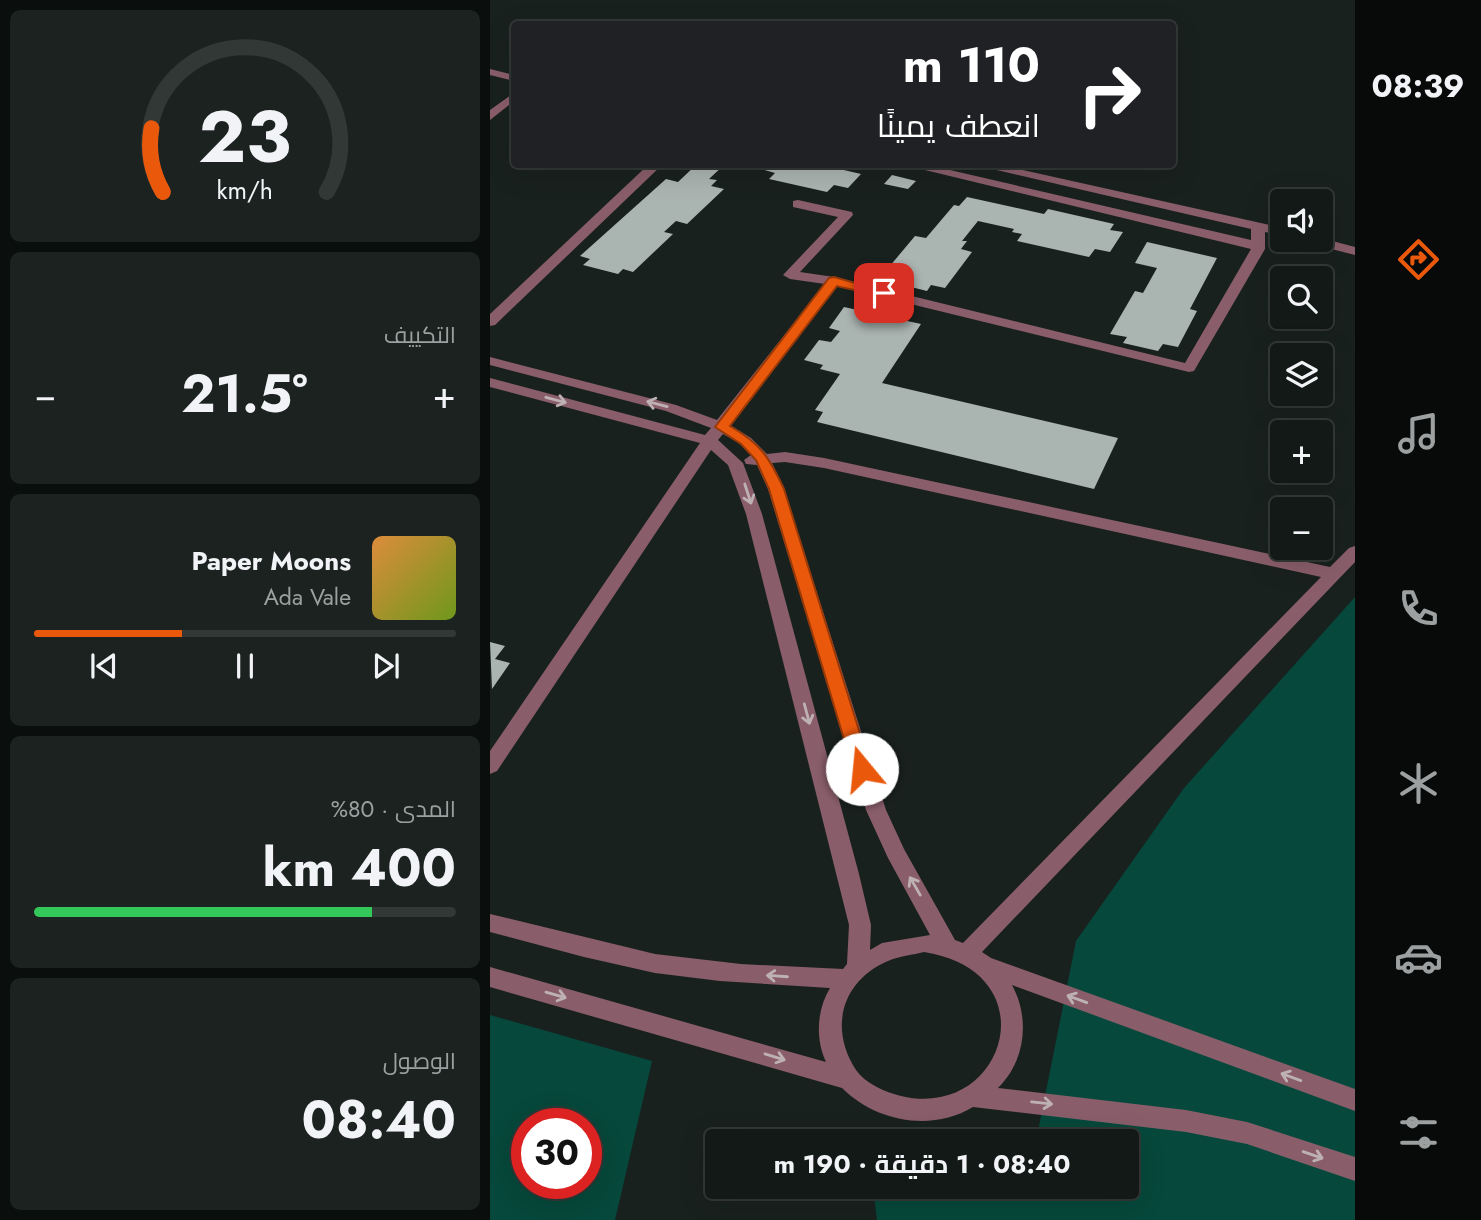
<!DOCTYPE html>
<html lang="ar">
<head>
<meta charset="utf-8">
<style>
  :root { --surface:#131917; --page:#1c2220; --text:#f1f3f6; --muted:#9da0a1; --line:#323836; --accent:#ea580c }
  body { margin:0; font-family:Jost,Cairo,sans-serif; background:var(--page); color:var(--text); direction:rtl; height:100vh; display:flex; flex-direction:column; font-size:26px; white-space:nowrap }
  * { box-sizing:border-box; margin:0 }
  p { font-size:23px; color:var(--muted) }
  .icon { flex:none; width:38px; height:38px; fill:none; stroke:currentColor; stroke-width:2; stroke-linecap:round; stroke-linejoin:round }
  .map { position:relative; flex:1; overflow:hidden; direction:ltr }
  .sheet { display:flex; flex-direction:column; gap:10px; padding:10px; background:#0a0e0d; width:490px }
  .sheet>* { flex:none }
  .guide { position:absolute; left:21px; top:21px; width:665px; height:147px; border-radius:7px; box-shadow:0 7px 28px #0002,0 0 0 2px var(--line); direction:rtl; background:#202124; color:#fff; overflow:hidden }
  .fabs { position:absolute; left:780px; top:189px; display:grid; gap:14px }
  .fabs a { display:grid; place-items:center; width:63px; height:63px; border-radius:7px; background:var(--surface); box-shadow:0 7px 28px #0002,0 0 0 2px var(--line); font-size:35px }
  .speed { position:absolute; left:21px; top:1108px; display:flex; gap:14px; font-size:35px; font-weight:700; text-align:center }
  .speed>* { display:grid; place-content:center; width:91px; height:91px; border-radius:50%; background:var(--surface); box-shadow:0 7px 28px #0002,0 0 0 2px var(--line); line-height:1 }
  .speed .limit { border:10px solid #d22; background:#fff; color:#111 }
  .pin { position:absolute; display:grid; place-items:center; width:60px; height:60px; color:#fff; margin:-30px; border-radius:14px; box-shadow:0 4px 10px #0006 }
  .me { position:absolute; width:77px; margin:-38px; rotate:343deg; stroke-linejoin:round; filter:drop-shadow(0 0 5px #0008) }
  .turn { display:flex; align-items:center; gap:24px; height:147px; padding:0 21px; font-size:32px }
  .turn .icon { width:91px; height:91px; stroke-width:2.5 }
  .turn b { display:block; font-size:49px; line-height:60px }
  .big { font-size:52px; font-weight:700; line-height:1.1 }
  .sheet .card { flex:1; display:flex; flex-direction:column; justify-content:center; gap:10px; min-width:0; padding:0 24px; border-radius:10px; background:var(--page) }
  .sheet .dial { align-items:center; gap:0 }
  .dial svg { height:182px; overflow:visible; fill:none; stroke:var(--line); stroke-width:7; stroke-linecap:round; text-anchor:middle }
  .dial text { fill:var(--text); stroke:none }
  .song { display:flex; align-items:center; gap:21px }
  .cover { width:84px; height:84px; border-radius:10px; background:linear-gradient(135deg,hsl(30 70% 55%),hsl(80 70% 35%)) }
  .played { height:7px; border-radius:4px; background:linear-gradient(90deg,var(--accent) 35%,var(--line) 35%) }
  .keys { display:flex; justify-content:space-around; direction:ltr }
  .heat { display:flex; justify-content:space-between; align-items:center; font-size:38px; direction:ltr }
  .charge { height:10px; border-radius:5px; background:linear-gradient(90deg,#34c759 80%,var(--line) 0) }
  .trip { position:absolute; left:215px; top:1129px; width:434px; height:70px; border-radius:7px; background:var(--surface); box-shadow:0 7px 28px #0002,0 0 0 2px var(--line); font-weight:700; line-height:70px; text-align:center; direction:rtl }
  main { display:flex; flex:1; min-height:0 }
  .dock { display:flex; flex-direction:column; width:126px; justify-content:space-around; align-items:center; background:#080a09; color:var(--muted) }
  .dock .icon { width:49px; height:49px }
  .dock .selected { color:var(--accent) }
  .dock b { font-size:32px; color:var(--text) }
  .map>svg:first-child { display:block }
</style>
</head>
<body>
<main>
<nav class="dock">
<b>08:39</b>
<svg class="icon selected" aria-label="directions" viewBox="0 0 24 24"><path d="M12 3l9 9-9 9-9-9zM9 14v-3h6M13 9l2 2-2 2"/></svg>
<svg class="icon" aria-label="music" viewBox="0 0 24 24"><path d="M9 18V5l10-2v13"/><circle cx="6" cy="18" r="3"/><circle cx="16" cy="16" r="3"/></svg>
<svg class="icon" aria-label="phone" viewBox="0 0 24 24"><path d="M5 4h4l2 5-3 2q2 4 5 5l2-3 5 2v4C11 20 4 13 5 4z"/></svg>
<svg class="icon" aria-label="climate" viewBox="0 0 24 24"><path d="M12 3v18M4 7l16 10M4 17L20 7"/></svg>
<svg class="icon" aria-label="car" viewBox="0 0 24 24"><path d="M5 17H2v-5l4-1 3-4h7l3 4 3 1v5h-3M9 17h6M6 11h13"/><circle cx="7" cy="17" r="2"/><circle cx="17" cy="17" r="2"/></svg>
<svg class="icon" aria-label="filters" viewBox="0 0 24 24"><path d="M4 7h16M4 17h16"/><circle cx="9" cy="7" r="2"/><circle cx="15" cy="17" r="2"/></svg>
</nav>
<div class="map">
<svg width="865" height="1220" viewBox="0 0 865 1220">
  <rect width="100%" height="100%" fill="#19211f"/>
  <path fill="#06483b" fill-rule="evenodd" d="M 865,597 L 865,1220 L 387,1220 L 383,1187 L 637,1186 L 637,1141 L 546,1141 L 586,941 L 694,788 Z
    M 0,1015 L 162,1061 L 125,1220 L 0,1220 ZM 37,1124 L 96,1124 L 96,1183 L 37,1183 Z"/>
  <path fill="#aab4b1" d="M 207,164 L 235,164 L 219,179 L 227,180 L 221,186 L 234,189 L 197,224 L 186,221 L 174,232 L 183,234 L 143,272 L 133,269 L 128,274 L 93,265 L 100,259 L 90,256 L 176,179 L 188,182 Z
    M 253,164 L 328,164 L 371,174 L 358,188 L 344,185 L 337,192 L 279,179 L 285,173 Z
    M 402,175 L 426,181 L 418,189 L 394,184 Z
    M 477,197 L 554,214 L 558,209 L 624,224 L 620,230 L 633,232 L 620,252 L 605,249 L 599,257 L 527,241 L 532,234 L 522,232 L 524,229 L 488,221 L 472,241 L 477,241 L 471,249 L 482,252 L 455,288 L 441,285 L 437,291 L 401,282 L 407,274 L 394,273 L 425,236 L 436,238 L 464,205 L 469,206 Z
    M 657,242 L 727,258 L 700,309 L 707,311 L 688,347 L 673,344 L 668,351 L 633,343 L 637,337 L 620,334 L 645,291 L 653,293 L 667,268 L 645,263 Z
    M 354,307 L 431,324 L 392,383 L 628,438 L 604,489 L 327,422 L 333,412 L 325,410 L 350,374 L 330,369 L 333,365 L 314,360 L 329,340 L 341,342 L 350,331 L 339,328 Z
    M 0,642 L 15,646 L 5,659 L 20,663 L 2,689 Z"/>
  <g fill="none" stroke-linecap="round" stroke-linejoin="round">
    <path fill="#895e6a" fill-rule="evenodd" d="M 0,69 L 24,75 L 24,81 L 0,75 Z
      M 24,93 L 24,101 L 0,120 L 0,110 Z
      M 159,164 L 173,164 L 5,325 L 0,326 L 0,314 Z
      M 410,164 L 434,164 L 761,240 L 761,229 L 481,164 L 506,164 L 793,228 L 793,236 L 775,232 L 775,249 L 704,371 L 699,372 L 347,286 L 240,425 L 261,438 L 277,454 L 295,452 L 334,458 L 840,567 L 859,548 L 865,546 L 865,562 L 492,952 L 501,958 L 865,1089 L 865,1111 L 522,985 C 540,1018 536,1060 508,1088 L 696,1110 L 757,1122 L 865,1157 L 865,1181 L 757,1144 L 696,1132 L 483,1107 C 442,1132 386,1122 352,1088 L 0,987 L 0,967 L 336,1062 C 325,1039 327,1009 340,988 L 230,981 L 165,973 L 94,957 L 0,932 L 0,914 L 165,954 L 251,964 L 353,969 L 357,964 L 359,925 L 256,514 L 238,465 L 221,450 L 7,771 L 0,774 L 0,751 L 210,443 L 0,387 L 0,378 L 215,435 L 221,428 L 176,411 L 0,365 L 0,357 L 186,405 L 227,420 L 335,284 L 300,279 L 293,275 L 348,217 L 303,207 L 303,201 L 308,200 L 362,212 L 363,215 L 310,272 L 344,277 L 695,363 L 761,249 ZM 233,434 L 251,444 L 261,455 L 254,460 L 256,464 L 267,465 L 278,489 L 376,810 L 398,858 L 440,935 L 392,943 L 380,950 L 381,925 L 369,874 L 272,514 L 253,463 L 228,440 ZM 295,462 L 334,468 L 831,577 L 473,943 L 465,940 L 414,849 L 396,810 L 294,489 L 282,463 ZM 434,952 C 561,972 515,1121 411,1096 C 395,1092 376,1084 366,1070 C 339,1029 351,981 398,961 C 409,956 423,955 434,952 Z
      M 831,238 L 865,247 L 865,255 L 818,243 L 816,240 Z"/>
  </g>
  <defs><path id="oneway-shaft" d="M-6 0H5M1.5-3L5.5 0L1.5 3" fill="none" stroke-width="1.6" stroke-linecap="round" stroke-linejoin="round" transform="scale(1.75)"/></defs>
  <g stroke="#beb1b4">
    <use href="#oneway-shaft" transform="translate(66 400) rotate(15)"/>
    <use href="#oneway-shaft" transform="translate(167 404) rotate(-165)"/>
    <use href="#oneway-shaft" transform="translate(258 494) rotate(72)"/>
    <use href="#oneway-shaft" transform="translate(317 714) rotate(75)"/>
    <use href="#oneway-shaft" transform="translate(425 886) rotate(-120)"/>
    <use href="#oneway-shaft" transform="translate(287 976) rotate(-176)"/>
    <use href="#oneway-shaft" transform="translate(66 995) rotate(16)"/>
    <use href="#oneway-shaft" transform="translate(587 999) rotate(-160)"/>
    <use href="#oneway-shaft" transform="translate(285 1057) rotate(17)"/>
    <use href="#oneway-shaft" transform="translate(801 1077) rotate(-160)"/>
    <use href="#oneway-shaft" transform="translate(552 1103) rotate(6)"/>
    <use href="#oneway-shaft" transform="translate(823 1155) rotate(19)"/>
  </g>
  <path fill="#ea580c" stroke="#983908" stroke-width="2" d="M 344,277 L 401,293 L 394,297 L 347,286 L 240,426 C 271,444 279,457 294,489 L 381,769 L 378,774 L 366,774 L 363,769 L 279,489 L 266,460 L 251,444 L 225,427 L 339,278 Z"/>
</svg>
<div class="fabs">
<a><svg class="icon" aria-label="sound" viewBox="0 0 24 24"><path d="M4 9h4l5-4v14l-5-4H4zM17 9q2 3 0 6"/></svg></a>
<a><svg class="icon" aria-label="search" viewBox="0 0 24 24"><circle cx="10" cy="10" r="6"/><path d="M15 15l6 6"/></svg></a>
<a><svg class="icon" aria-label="layers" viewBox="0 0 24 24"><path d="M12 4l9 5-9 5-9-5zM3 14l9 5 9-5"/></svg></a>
<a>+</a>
<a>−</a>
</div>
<div class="speed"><div class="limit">30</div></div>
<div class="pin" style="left:394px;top:293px;background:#d93025"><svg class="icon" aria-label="arrive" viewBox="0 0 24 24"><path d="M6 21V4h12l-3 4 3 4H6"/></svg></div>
<svg class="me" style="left:372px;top:769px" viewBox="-20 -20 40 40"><circle r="19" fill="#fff"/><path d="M0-13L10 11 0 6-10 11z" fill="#ea580c"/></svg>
<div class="trip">08:40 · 1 دقيقة · 190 m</div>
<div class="guide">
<div class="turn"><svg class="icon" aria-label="right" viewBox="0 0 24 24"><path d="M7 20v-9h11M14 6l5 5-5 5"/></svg><div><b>110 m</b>انعطف يمينًا</div></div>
</div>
</div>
<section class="sheet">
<div class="card dial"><svg viewBox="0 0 100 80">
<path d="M14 69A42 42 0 1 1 86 69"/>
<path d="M14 69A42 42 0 0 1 9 41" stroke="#ea580c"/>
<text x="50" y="56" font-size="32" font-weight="700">23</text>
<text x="50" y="72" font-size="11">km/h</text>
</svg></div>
<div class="card"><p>التكييف</p>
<div class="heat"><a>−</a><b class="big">21.5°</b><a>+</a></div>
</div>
<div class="card">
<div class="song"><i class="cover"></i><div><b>Paper Moons</b><p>Ada Vale</p></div></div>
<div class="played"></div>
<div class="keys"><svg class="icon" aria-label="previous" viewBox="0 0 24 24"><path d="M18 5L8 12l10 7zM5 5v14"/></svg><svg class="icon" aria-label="pause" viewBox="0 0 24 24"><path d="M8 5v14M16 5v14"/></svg><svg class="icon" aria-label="next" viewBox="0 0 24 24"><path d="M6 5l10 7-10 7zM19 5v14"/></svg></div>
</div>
<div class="card"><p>المدى · 80%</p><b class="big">400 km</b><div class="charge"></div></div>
<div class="card"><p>الوصول</p><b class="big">08:40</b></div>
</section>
</main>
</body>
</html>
